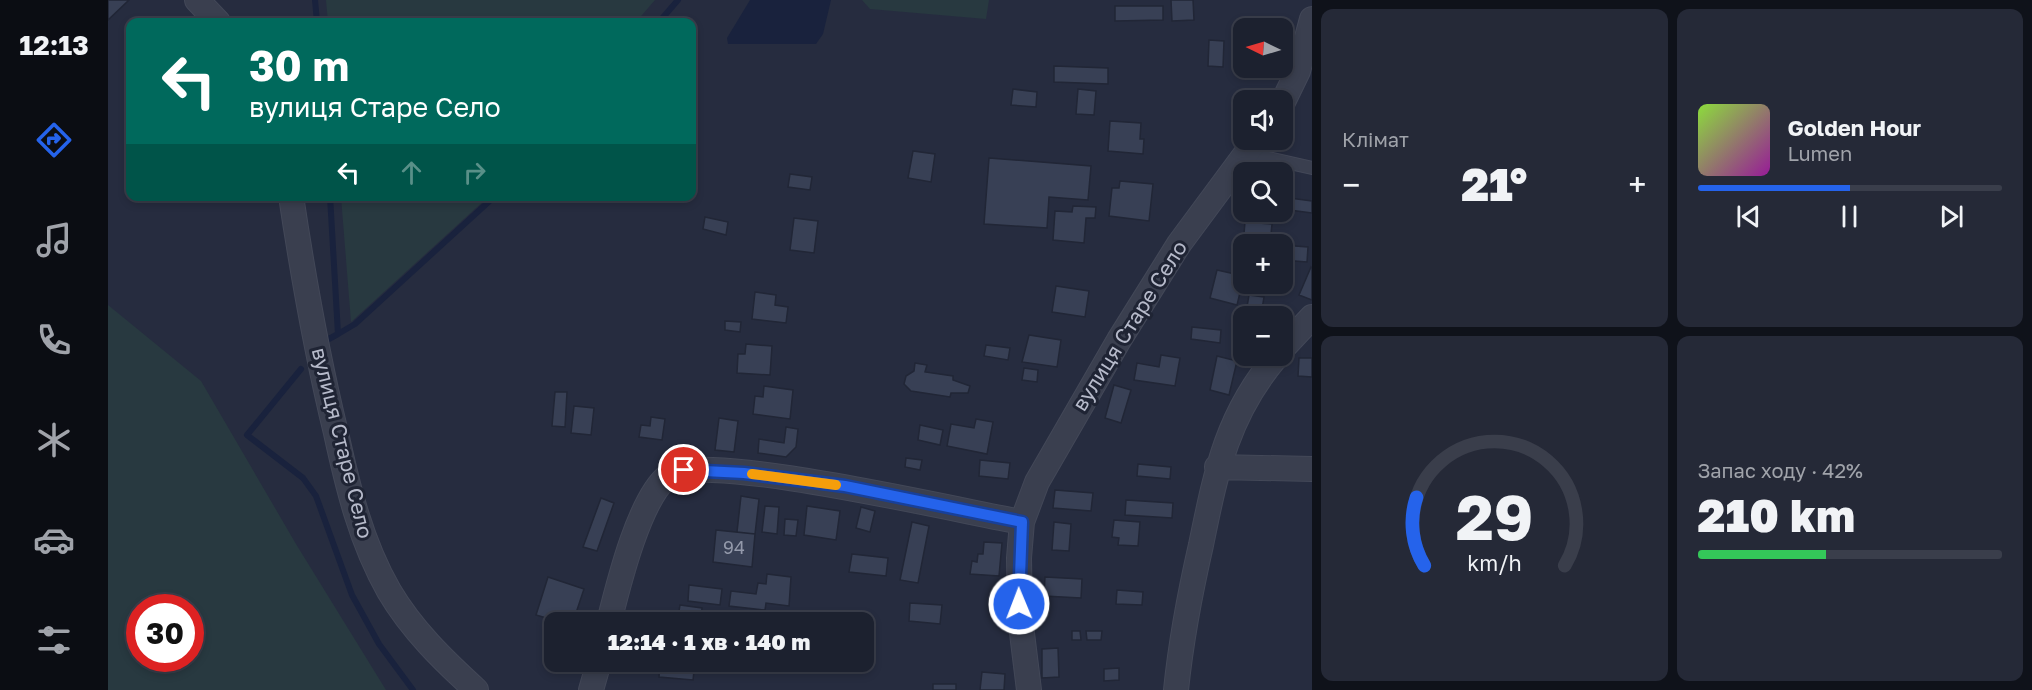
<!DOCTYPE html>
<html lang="uk">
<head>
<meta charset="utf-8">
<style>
  :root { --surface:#1c212f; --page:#252937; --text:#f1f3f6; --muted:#a0a3aa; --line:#3a3e4b; --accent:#2563eb }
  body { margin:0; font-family:"Golos Text",sans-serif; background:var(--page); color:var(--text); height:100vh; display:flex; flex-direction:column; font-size:22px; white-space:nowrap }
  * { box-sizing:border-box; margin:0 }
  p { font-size:20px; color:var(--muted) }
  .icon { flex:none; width:33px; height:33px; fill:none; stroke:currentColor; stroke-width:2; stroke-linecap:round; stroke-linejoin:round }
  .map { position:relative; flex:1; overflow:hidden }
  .side { display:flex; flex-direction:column; gap:9px; padding:9px; background:#0f121a; width:720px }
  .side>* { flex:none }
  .top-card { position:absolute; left:18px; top:18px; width:570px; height:183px; border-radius:12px; box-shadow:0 3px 9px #0003,0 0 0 2px var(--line); background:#00695c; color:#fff; overflow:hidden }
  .needle { width:39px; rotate:275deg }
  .tools { position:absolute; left:1125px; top:18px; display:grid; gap:12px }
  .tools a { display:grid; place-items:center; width:60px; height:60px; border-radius:12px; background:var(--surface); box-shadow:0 3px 9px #0003,0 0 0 2px var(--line); font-size:30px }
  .speed { position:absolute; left:18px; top:594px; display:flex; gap:12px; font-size:30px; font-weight:700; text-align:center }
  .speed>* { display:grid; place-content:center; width:78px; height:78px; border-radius:50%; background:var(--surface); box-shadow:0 3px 9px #0003,0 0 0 2px var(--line); line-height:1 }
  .speed .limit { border:9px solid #d22; background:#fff; color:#111 }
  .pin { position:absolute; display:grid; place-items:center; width:51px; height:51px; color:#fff; margin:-26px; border:3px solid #fff; border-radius:50%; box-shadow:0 2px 6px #0007 }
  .me { position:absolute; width:66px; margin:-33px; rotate:359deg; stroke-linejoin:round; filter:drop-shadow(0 0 4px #0008) }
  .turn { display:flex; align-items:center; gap:21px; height:126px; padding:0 24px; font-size:27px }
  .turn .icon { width:78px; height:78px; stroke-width:2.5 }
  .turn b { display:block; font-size:42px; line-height:51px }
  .lanes { display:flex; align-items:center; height:57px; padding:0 24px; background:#0003; justify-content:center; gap:30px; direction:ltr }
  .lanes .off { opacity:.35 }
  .big { font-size:45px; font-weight:800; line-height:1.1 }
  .side .card { flex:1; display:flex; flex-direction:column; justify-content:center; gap:9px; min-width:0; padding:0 21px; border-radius:12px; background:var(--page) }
  .side .dial { align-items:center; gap:0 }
  .dial svg { height:156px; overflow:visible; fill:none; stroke:var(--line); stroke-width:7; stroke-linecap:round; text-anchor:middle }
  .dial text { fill:var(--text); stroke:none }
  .song { display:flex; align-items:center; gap:18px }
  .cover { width:72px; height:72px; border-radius:9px; background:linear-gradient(135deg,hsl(90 70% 55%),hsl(300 70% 35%)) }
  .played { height:6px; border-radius:3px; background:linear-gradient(90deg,var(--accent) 50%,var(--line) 50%) }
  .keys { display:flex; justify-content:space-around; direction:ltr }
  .heat { display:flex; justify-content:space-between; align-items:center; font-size:33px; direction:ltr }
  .charge { height:9px; border-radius:4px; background:linear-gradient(90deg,#34c759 42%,var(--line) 0) }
  .side .tiles { flex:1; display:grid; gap:9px; grid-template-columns:repeat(2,1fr) }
  .trip { position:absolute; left:436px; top:612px; width:330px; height:60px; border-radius:12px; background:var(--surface); box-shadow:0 3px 9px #0003,0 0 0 2px var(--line); font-weight:800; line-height:60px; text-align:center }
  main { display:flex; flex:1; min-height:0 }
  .tabs { display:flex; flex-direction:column; width:108px; justify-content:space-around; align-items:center; background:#0b0d13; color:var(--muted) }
  .tabs .icon { width:42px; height:42px }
  .tabs .selected { color:var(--accent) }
  .tabs b { font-size:27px; color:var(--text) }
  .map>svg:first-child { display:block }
</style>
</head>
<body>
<main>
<nav class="tabs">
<b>12:13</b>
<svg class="icon selected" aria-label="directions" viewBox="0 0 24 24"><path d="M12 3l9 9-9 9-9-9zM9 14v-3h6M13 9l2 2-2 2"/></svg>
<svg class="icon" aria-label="music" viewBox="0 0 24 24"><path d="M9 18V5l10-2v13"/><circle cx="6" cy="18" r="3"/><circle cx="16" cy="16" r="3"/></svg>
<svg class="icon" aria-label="phone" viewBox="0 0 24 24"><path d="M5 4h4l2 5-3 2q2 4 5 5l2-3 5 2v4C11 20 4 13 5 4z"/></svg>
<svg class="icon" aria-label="climate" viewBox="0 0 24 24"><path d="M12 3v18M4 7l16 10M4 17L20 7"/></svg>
<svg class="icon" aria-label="car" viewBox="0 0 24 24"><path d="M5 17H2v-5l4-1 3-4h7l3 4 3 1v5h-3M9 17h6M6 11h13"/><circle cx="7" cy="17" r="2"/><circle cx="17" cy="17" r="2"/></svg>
<svg class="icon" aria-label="filters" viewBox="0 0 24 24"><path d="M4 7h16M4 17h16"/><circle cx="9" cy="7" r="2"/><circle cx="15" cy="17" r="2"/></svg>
</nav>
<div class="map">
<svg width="1204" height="690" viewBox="0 0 1204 690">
  <rect width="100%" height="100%" fill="#262c3f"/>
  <path fill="#283940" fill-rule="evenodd" d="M 218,0 L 547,0 L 528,22 L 220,22 Z
    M 754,0 L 881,0 L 878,19 L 762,9 Z
    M 233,197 L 233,196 L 380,197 L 243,322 Z
    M 0,305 L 93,381 L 188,544 L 278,690 L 0,690 ZM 32,608 L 82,608 L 82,658 L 32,658 Z"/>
  <path fill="#19223d" d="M 642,0 L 723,0 L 715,34 L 708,44 L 620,44 L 619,38 Z"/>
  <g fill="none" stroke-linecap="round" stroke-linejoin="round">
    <path stroke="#19223d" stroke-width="6" d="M 207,0 L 209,22
      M 551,22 L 570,0
      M 230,334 L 247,324 L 387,196
      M 219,340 L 230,334 L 222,196
      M 193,369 L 139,435 L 195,478 L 208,496 L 244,595 L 271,644 L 305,690"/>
  </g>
  <path fill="#384055" stroke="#212636" stroke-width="1.5" d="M 0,0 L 21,0 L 0,20 Z
    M 1063,0 L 1085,0 L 1086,20 L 1064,21 Z
    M 1007,6 L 1055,6 L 1055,20 L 1007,21 Z
    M 1101,40 L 1116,41 L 1115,67 L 1100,66 Z
    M 946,66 L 1000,68 L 1000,84 L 946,82 Z
    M 905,89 L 929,92 L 928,107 L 903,105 Z
    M 970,89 L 988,91 L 986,115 L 968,114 Z
    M 1002,121 L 1033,123 L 1032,139 L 1036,139 L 1035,154 L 1000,151 Z
    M 805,151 L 827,154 L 823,182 L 800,178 Z
    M 881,158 L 983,166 L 980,200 L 941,197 L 939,228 L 876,224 Z
    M 682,174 L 704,177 L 702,190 L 680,187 Z
    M 1012,181 L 1045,184 L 1041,221 L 1001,216 L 1004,188 L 1011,188 Z
    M 1174,197 L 1204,201 L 1204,213 L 1174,209 Z
    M 965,206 L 988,207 L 987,218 L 978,218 L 976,243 L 945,240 L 947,211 L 964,212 Z
    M 597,217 L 620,222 L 618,235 L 595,229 Z
    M 686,218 L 710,221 L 706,253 L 682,250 Z
    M 1137,222 L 1164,224 L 1162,244 L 1136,244 L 1136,257 L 1134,257 Z
    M 1174,245 L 1200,247 L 1199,262 L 1174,260 Z
    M 1203,267 L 1204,268 L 1204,300 L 1191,295 Z
    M 1109,270 L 1136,276 L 1129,305 L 1102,298 Z
    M 948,286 L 981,291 L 977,317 L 944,312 Z
    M 647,292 L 668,295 L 667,305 L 680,307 L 678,323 L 644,319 Z
    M 1141,295 L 1156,297 L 1154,309 L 1139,307 Z
    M 617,321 L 633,322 L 632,332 L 617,330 Z
    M 1084,327 L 1113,330 L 1112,343 L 1083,339 Z
    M 921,335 L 953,340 L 949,367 L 914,362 Z
    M 638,344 L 664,346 L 662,375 L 629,373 L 630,354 L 637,354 Z
    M 878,345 L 902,348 L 900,360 L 876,356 Z
    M 1053,355 L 1072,358 L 1067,386 L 1026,380 L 1029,363 L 1051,367 Z
    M 1109,356 L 1129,361 L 1121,395 L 1102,390 Z
    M 1191,358 L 1204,358 L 1204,377 L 1190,376 Z
    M 807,363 L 819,365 L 817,372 L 845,376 L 845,380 L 862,386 L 860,393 L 843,393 L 842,397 L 803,391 L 796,384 L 798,376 L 806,371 Z
    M 916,368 L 930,370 L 929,382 L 914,380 Z
    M 1006,385 L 1023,390 L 1013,423 L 997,418 Z
    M 656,386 L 685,390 L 682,419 L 645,414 L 647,396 L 655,397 Z
    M 447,392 L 459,392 L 457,427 L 444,426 Z
    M 466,406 L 486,408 L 483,435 L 463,433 Z
    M 543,417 L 557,419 L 554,440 L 531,437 L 533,425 L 542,426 Z
    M 611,418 L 630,421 L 626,452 L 607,450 Z
    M 868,419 L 885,422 L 879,454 L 839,446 L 843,424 L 866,428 Z
    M 812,425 L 835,430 L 832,445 L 810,440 Z
    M 678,427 L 690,429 L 688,447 L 678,457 L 650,453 L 651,439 L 676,443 Z
    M 798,458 L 814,460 L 812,470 L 797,467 Z
    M 872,460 L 902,463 L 900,479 L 871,476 Z
    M 1030,464 L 1063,467 L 1062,479 L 1029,476 Z
    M 947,490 L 985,493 L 983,511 L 945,508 Z
    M 633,496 L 651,499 L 647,534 L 629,532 Z
    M 493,498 L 506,503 L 489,551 L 475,547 Z
    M 1018,500 L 1065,503 L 1064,518 L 1017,515 Z
    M 657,506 L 671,507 L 669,534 L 654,532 Z
    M 699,506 L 732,511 L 728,540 L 696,535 Z
    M 753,507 L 767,511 L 762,532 L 748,528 Z
    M 677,519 L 690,520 L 688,536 L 676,535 Z
    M 1006,520 L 1032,522 L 1030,546 L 1010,545 L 1011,538 L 1004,537 Z
    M 804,522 L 821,526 L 810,583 L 792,580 Z
    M 946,522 L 963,524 L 961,551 L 944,550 Z
    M 608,530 L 647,534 L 644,567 L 605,562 Z
    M 876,542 L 894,543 L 891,576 L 862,574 L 864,561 L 869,562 L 870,554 L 875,554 Z
    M 744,554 L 780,558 L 778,576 L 741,572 Z
    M 659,574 L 683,577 L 681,606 L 658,603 L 657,610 L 621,606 L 623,591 L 648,594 L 650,583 L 658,584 Z
    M 440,577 L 476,589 L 465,622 L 452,622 L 428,615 Z
    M 937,577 L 974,579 L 973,598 L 936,596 Z
    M 581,585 L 614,589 L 612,605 L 580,601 Z
    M 1009,590 L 1035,592 L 1034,605 L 1008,604 Z
    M 802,603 L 834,605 L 832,624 L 801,621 Z
    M 572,605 L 594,608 L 593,620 L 570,617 Z
    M 964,631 L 972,631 L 973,640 L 964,640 Z
    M 978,631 L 994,631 L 993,640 L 979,640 Z
    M 950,648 L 951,677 L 934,678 L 934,649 Z
    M 552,662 L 587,662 L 585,680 L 551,677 Z
    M 1011,668 L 1011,680 L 996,681 L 996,669 Z
    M 874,672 L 897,674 L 896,690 L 872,690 Z
    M 825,684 L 848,684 L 848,690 L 825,690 Z"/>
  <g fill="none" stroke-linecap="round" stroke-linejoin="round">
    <g stroke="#434858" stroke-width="14">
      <path id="lane" d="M 1138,153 L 1204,168"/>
    </g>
    <g stroke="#434858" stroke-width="26">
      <path id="street" d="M 89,0 L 110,22
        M 1174,104 L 1190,71 L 1204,19
        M 183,196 C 195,276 209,355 228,433 C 240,488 253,542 281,591 C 304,630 335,660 368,690
        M 1174,349 L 1204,317
        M 1109,467 L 1204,469
        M 501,622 C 510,586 531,499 560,476 C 594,450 860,513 914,522
        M 483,690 L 491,662
        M 921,690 L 912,617 L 911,558 L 914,522 L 929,482 L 1011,340 L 1071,244 L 1148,140
        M 1068,690 C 1073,641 1082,593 1093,545 C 1108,472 1119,414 1169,356"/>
    </g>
    <use href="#lane" stroke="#3a3f4f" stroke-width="12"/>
    <use href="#street" stroke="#3a3f4f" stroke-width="24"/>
  </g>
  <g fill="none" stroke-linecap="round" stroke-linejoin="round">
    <g stroke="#184099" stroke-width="15">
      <path id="route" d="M 576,470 L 636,473 L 737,486 L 914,522 L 911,604"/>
    </g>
    <use href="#route" stroke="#2563eb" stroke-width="10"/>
    <path stroke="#f59e0b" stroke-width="10" d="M 644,474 L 728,485"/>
  </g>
  <g text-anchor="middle" stroke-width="6" stroke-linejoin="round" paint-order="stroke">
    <g font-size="18" fill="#949aab">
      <text x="626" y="554">94</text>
    </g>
    <g font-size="21" fill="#b6baca" stroke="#1f2434">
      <text transform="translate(1022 326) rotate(-58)" y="7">вулиця Старе Село</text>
      <text transform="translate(234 443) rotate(76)" y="7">вулиця Старе Село</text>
    </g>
  </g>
</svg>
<div class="tools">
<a><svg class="needle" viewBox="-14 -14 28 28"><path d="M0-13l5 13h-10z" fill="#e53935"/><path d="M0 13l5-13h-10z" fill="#a0a3aa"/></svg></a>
<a><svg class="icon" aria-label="sound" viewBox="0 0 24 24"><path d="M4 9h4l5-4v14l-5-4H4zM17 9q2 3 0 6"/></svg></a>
<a><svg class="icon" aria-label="search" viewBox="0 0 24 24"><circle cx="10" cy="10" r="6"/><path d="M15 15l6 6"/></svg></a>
<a>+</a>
<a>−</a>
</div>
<div class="speed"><div class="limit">30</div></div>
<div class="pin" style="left:576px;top:470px;background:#d93025"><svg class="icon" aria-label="arrive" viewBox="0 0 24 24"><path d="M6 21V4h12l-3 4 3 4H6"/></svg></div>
<svg class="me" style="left:911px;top:604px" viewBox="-20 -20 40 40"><circle r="17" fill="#2563eb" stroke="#fff" stroke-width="3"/><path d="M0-11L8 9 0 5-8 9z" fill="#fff"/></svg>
<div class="trip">12:14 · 1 хв · 140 m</div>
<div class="top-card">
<div class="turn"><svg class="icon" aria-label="left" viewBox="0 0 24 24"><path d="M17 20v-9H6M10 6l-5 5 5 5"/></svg><div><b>30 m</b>вулиця Старе Село</div></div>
<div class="lanes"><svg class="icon" aria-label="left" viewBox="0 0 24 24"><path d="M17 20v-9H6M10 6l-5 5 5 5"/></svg><svg class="icon off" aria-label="ahead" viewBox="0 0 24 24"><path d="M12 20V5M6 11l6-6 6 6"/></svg><svg class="icon off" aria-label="right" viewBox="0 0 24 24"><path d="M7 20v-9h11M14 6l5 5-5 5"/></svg></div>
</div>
</div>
<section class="side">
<div class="tiles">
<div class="card"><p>Клімат</p>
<div class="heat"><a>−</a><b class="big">21°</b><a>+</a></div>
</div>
<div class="card">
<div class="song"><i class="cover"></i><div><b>Golden Hour</b><p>Lumen</p></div></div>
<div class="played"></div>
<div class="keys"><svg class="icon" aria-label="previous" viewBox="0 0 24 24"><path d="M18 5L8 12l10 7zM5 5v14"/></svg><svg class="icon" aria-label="pause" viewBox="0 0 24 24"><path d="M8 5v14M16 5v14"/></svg><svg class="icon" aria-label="next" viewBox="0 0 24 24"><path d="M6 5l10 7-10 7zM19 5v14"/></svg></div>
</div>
<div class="card dial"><svg viewBox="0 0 100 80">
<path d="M14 69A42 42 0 1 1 86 69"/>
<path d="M14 69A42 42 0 0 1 10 34" stroke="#2563eb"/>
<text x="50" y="56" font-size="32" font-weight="700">29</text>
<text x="50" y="72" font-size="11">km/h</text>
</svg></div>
<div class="card"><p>Запас ходу · 42%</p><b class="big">210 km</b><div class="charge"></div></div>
</div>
</section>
</main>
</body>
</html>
